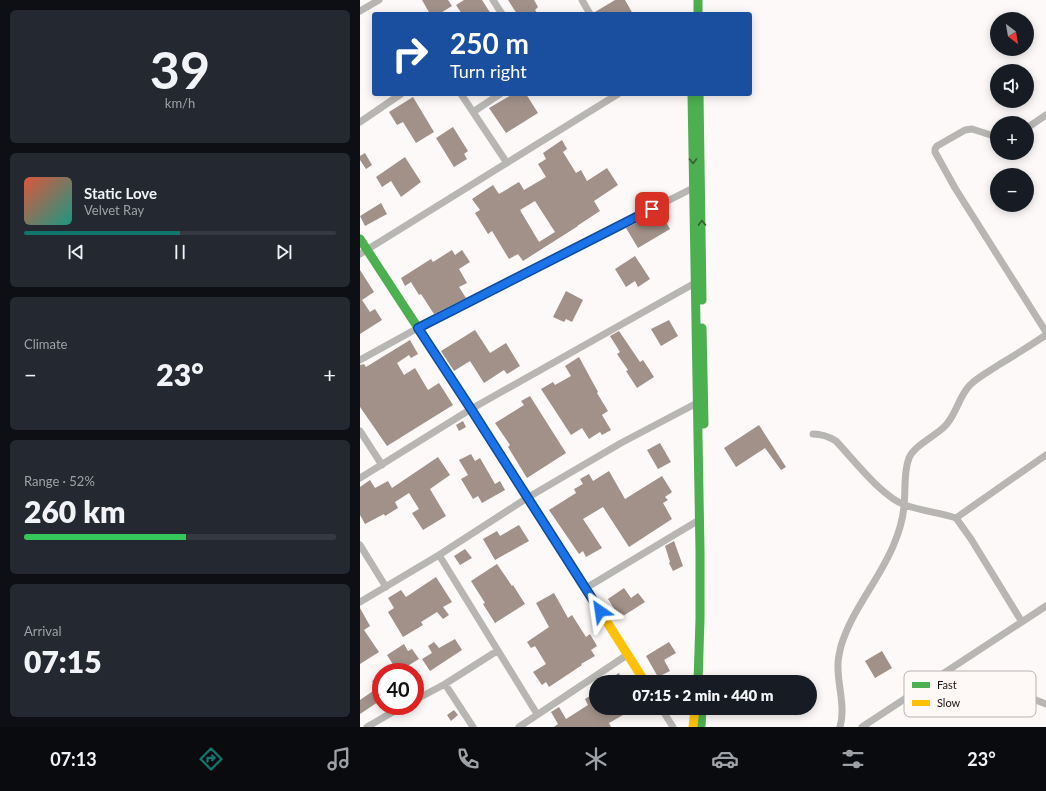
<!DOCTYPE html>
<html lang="en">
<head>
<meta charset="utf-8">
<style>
  :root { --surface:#171b24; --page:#242831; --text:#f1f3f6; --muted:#9ea1a6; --line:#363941; --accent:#0f766e }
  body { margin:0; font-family:Lato,sans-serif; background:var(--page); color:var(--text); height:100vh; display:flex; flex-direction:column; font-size:15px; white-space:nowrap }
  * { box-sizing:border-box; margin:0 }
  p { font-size:13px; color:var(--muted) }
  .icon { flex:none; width:22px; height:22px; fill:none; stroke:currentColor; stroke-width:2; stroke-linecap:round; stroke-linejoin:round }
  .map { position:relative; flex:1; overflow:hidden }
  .details { display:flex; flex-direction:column; gap:10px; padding:10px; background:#0d0f14; width:360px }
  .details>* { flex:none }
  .hud { position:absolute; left:12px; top:12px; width:380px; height:84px; border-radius:4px; box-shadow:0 2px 10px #0003; background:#1a4fa0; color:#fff; overflow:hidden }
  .needle { width:26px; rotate:149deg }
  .fabs { position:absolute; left:630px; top:12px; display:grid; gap:8px }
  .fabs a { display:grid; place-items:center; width:44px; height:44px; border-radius:50%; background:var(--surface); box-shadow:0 2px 10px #0003; font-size:20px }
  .speed { position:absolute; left:12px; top:663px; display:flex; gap:8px; font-size:20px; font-weight:700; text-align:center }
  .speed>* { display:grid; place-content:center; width:52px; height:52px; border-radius:50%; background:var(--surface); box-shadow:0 2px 10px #0003; line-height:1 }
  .speed .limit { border:6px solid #d22; background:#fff; color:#111 }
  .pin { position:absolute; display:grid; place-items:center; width:34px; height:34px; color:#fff; margin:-17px; border-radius:8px; box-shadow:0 2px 6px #0006 }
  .me { position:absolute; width:44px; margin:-22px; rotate:328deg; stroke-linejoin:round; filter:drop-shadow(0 0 3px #0008) }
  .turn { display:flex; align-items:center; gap:14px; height:84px; padding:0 12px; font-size:18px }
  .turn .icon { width:52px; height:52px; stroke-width:2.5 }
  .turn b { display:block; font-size:28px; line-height:34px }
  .big { font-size:30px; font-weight:800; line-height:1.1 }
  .details .card { flex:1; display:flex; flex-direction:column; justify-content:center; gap:6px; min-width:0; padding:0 14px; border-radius:6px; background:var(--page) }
  .details .dial { align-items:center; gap:0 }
  .dial b { font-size:52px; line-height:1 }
  .song { display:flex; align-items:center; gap:12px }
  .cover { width:48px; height:48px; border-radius:6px; background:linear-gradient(135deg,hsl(10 70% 55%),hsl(170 70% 35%)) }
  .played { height:4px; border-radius:2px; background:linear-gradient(90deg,var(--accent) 50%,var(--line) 50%) }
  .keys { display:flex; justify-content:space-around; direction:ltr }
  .heat { display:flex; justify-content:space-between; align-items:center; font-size:22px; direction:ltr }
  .charge { height:6px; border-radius:3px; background:linear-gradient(90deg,#34c759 52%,var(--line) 0) }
  .trip { position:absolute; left:229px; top:675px; width:228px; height:40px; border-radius:20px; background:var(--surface); box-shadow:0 2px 10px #0003; font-weight:800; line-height:40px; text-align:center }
  .menu { display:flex; height:64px; justify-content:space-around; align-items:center; background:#090b0e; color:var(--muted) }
  .menu .icon { width:28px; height:28px }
  .menu .current { color:var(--accent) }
  .menu b { font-size:18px; color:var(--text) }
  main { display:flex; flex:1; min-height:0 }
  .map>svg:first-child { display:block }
</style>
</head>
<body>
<main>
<section class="details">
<div class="card dial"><b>39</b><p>km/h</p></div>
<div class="card">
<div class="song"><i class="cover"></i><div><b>Static Love</b><p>Velvet Ray</p></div></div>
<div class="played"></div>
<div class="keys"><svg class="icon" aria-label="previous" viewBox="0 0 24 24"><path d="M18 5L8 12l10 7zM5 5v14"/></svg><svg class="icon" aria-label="pause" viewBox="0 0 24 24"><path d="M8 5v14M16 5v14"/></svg><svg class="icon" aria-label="next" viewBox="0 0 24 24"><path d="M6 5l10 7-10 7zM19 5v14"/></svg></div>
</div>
<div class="card"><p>Climate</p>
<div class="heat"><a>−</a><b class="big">23°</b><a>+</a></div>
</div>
<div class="card"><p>Range · 52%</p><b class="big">260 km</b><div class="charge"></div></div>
<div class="card"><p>Arrival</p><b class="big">07:15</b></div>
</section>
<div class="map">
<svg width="686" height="727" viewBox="0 0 686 727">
  <rect width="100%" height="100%" fill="#fcf9f8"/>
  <path fill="#a19189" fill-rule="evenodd" d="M 62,0 L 88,0 L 92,6 L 79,14 L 70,14 Z
    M 104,0 L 122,0 L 131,14 L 102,14 L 96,5 Z
    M 148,0 L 174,0 L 178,7 L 175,10 L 178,14 L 157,14 Z
    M 255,0 L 265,0 L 273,14 L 235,14 L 235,12 Z
    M 153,94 L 166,94 L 178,113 L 146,133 L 129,108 Z
    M 53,97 L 74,132 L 56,143 L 43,122 L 37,125 L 29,112 Z
    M 93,127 L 108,151 L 104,154 L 107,159 L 94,167 L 76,138 Z
    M 202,140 L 207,149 L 203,152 L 216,173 L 221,170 L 227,181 L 247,168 L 258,185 L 234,201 L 240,211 L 217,226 L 218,226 L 163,261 L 158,254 L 149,259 L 132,231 L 128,234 L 115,213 L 120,210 L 112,199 L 133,185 L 139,194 L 159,182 L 164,190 L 186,177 L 178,164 L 186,159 L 183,153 ZM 175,201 L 195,232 L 179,242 L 160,210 Z
    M 5,153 L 12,165 L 6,169 L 0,160 L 0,156 Z
    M 45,157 L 61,182 L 41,197 L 31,181 L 22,187 L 16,177 Z
    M 21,203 L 27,214 L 5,226 L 0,216 Z
    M 292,215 L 296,222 L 303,217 L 310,229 L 278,248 L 266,228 Z
    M 92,250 L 95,255 L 102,250 L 110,262 L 99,269 L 107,283 L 99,287 L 106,298 L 74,314 L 61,294 L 59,295 L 51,282 L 45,286 L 41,278 L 71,259 L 73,262 Z
    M 275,256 L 290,279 L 278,287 L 275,281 L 266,287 L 255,269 Z
    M 0,270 L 14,292 L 2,300 L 10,312 L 15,309 L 22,320 L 0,334 Z
    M 206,291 L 223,300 L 212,322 L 206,319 L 204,322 L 193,317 Z
    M 309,320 L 318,336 L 301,346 L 291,329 Z
    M 115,330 L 130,353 L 146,343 L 160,366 L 147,374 L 144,370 L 124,383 L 110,361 L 94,371 L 81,351 Z
    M 259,331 L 280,362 L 283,360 L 294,377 L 277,388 L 266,371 L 268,370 L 257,354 L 260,352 L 250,336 Z
    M 50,340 L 58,354 L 51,358 L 49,355 L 37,363 L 44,375 L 55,368 L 68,390 L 79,383 L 93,405 L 27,446 L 0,407 L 0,365 L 4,364 L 6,367 Z
    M 219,357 L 238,392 L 237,393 L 248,411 L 242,415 L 251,430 L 242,435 L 240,432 L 229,439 L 222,428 L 211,435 L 181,389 L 193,382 L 195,385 L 211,376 L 205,366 Z
    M 170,396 L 206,453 L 167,478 L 148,447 L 150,445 L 135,423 L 164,405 L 161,401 Z
    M 103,421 L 106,427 L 99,431 L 96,425 Z
    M 399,425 L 426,467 L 421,470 L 405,448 L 376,467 L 364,448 Z
    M 300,443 L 311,462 L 298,469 L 287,450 Z
    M 111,454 L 115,461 L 120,458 L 135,484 L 140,481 L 145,490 L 122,503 L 118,496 L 113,499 L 101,479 L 108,475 L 99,460 Z
    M 78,457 L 90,475 L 70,489 L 86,516 L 63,530 L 52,513 L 59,509 L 49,493 L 35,502 L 38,508 L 25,516 L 24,514 L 5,524 L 0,515 L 0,487 L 10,480 L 15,488 L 28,481 L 32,488 Z
    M 249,471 L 265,499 L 302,476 L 312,492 L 305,497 L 308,500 L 303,503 L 312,519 L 269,547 L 243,507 L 223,519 L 242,548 L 226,557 L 223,551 L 219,554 L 189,510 L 216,493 L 214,489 L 223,484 L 220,479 L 229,474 L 233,481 Z
    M 159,525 L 169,541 L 135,560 L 123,539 L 137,531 L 140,536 Z
    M 314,541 L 323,566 L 313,571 L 309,563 L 310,562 L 305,546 Z
    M 105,549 L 112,558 L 100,565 L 94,556 Z
    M 137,564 L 152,586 L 153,585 L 165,604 L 135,623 L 123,604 L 125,603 L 111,581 Z
    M 76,577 L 92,602 L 83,607 L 89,615 L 83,619 L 77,612 L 61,622 L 63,625 L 43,637 L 28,612 L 34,608 L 28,598 L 41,590 L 46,597 Z
    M 264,588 L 271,598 L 278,593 L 285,602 L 260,618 L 248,599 Z
    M 194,593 L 208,618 L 212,615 L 226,637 L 230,634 L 237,646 L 231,650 L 235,656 L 221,664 L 222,665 L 189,687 L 186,682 L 182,685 L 173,672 L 186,664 L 175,646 L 171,648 L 167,642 L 189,627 L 176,603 Z
    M 0,608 L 10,626 L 4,630 L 19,652 L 0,664 Z
    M 95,639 L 102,650 L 70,671 L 62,659 L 72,653 L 68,646 L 74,642 L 79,648 Z
    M 309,642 L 316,653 L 304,660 L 310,671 L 298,677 L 286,656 Z
    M 44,644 L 48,651 L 52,649 L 59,659 L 38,672 L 27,672 L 34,666 L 27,655 Z
    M 522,651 L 532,668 L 515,678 L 505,661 Z
    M 259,673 L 263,682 L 243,682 Z
    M 21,676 L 21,700 L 0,714 L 0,700 L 16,689 L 12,681 Z
    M 233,694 L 236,699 L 236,708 L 259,708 L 263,715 L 249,723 L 251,727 L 194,727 L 198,724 L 191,712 L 199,707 L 206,719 L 228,705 L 225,699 Z
    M 94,710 L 98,715 L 91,721 L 87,715 Z"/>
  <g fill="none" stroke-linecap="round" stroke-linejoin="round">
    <path stroke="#b8b6b3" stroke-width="7" d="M 133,0 L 142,14
      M 222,0 L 230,14
      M 0,11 L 19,0
      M 101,94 L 147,163
      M 113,112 L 140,94
      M 0,122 L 41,94
      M 667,128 L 686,115
      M 637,137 L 612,129 L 605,130 L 577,146 L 575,149 L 575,152 L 595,188 L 686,332
      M 0,254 L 258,94
      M 0,360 L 58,328 L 333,188
      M 0,431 L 22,465
      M 453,434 C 462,434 468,436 476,441 C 493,459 522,497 545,505 C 562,511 580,513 596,518 L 611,539 L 662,622
      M 0,478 L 111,409 L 335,283
      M 596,518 L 686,455
      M 0,545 L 26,587
      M 79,555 L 177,714
      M 226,588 L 339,520
      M 0,602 L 79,555 L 167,498 L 208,474 L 261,443 L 337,403
      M 85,684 L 113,727
      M 562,688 L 633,689 L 665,696 L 686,704
      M 55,700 L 85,684 L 137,651
      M 301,708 L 313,727
      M 7,727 L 43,706
      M 159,727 L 267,655
      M 480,727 C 486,706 477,684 478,664 C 478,658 480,651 481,646 C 492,609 520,579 534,544 C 539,532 543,519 544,506 C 546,489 543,474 549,458 C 554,446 573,437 583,428 C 596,417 598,397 610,385 C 618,377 630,371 640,364 C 655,355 671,345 686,335
      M 502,727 L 686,606"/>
    <path stroke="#4caf50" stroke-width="9" d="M 338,0 L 338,14
      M 332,94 L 340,551 L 340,619 L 338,682
      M 339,94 L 342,300
      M 0,239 L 111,409 L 228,592
      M 342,328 L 344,424
      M 341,727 L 342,708"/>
    <path stroke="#ffc107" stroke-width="9" d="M 228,592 L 285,682
      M 333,727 L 335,708"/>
  </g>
  <defs><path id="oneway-chevron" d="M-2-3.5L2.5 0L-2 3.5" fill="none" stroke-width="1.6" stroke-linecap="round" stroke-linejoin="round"/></defs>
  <g stroke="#346030">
    <use href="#oneway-chevron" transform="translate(333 161) rotate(89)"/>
    <use href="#oneway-chevron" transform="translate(342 223) rotate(-91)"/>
  </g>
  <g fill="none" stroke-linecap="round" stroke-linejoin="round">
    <g stroke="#114b97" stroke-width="10">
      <path id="route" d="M 240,611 L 111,409 L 58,328 L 292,209"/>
    </g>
    <use href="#route" stroke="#1a73e8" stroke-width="7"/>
  </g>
  <rect x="544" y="671" width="132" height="46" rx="6" fill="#fef8f6" stroke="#bab3b1" stroke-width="1"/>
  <rect x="552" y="682" width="18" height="6" fill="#4caf50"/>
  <rect x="552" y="700" width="18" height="6" fill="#ffc107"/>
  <g font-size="11" fill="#1b120f">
    <text x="577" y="689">Fast</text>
    <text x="577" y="707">Slow</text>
  </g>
</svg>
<div class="fabs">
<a><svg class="needle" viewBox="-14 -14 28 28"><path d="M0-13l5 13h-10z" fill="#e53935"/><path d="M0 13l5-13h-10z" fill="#9ea1a6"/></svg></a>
<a><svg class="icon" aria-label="sound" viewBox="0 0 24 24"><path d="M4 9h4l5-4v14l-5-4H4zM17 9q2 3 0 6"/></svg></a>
<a>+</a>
<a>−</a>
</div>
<div class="speed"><div class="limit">40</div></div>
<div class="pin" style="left:292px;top:209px;background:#d93025"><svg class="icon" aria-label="arrive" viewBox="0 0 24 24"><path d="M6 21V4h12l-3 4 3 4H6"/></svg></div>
<svg class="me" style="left:240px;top:611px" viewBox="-20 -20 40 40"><path d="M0-17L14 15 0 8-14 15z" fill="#1a73e8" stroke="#fff" stroke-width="4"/></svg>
<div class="trip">07:15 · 2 min · 440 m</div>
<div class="hud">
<div class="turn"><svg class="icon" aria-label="right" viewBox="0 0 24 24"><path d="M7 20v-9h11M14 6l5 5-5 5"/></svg><div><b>250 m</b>Turn right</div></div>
</div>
</div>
</main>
<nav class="menu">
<b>07:13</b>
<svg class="icon current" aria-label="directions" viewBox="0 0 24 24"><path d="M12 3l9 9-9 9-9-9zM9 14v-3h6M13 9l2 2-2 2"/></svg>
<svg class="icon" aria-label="music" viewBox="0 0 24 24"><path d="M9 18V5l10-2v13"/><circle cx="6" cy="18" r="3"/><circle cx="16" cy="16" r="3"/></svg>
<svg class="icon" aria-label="phone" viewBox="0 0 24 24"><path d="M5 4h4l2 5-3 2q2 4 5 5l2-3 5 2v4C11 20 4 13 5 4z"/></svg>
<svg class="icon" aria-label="climate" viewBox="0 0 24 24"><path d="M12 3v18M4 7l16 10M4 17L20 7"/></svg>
<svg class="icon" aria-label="car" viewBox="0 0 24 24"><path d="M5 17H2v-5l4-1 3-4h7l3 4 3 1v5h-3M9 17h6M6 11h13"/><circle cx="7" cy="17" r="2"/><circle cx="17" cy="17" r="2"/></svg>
<svg class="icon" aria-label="filters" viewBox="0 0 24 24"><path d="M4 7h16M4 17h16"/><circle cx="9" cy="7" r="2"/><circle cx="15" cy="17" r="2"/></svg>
<b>23°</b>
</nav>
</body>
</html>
